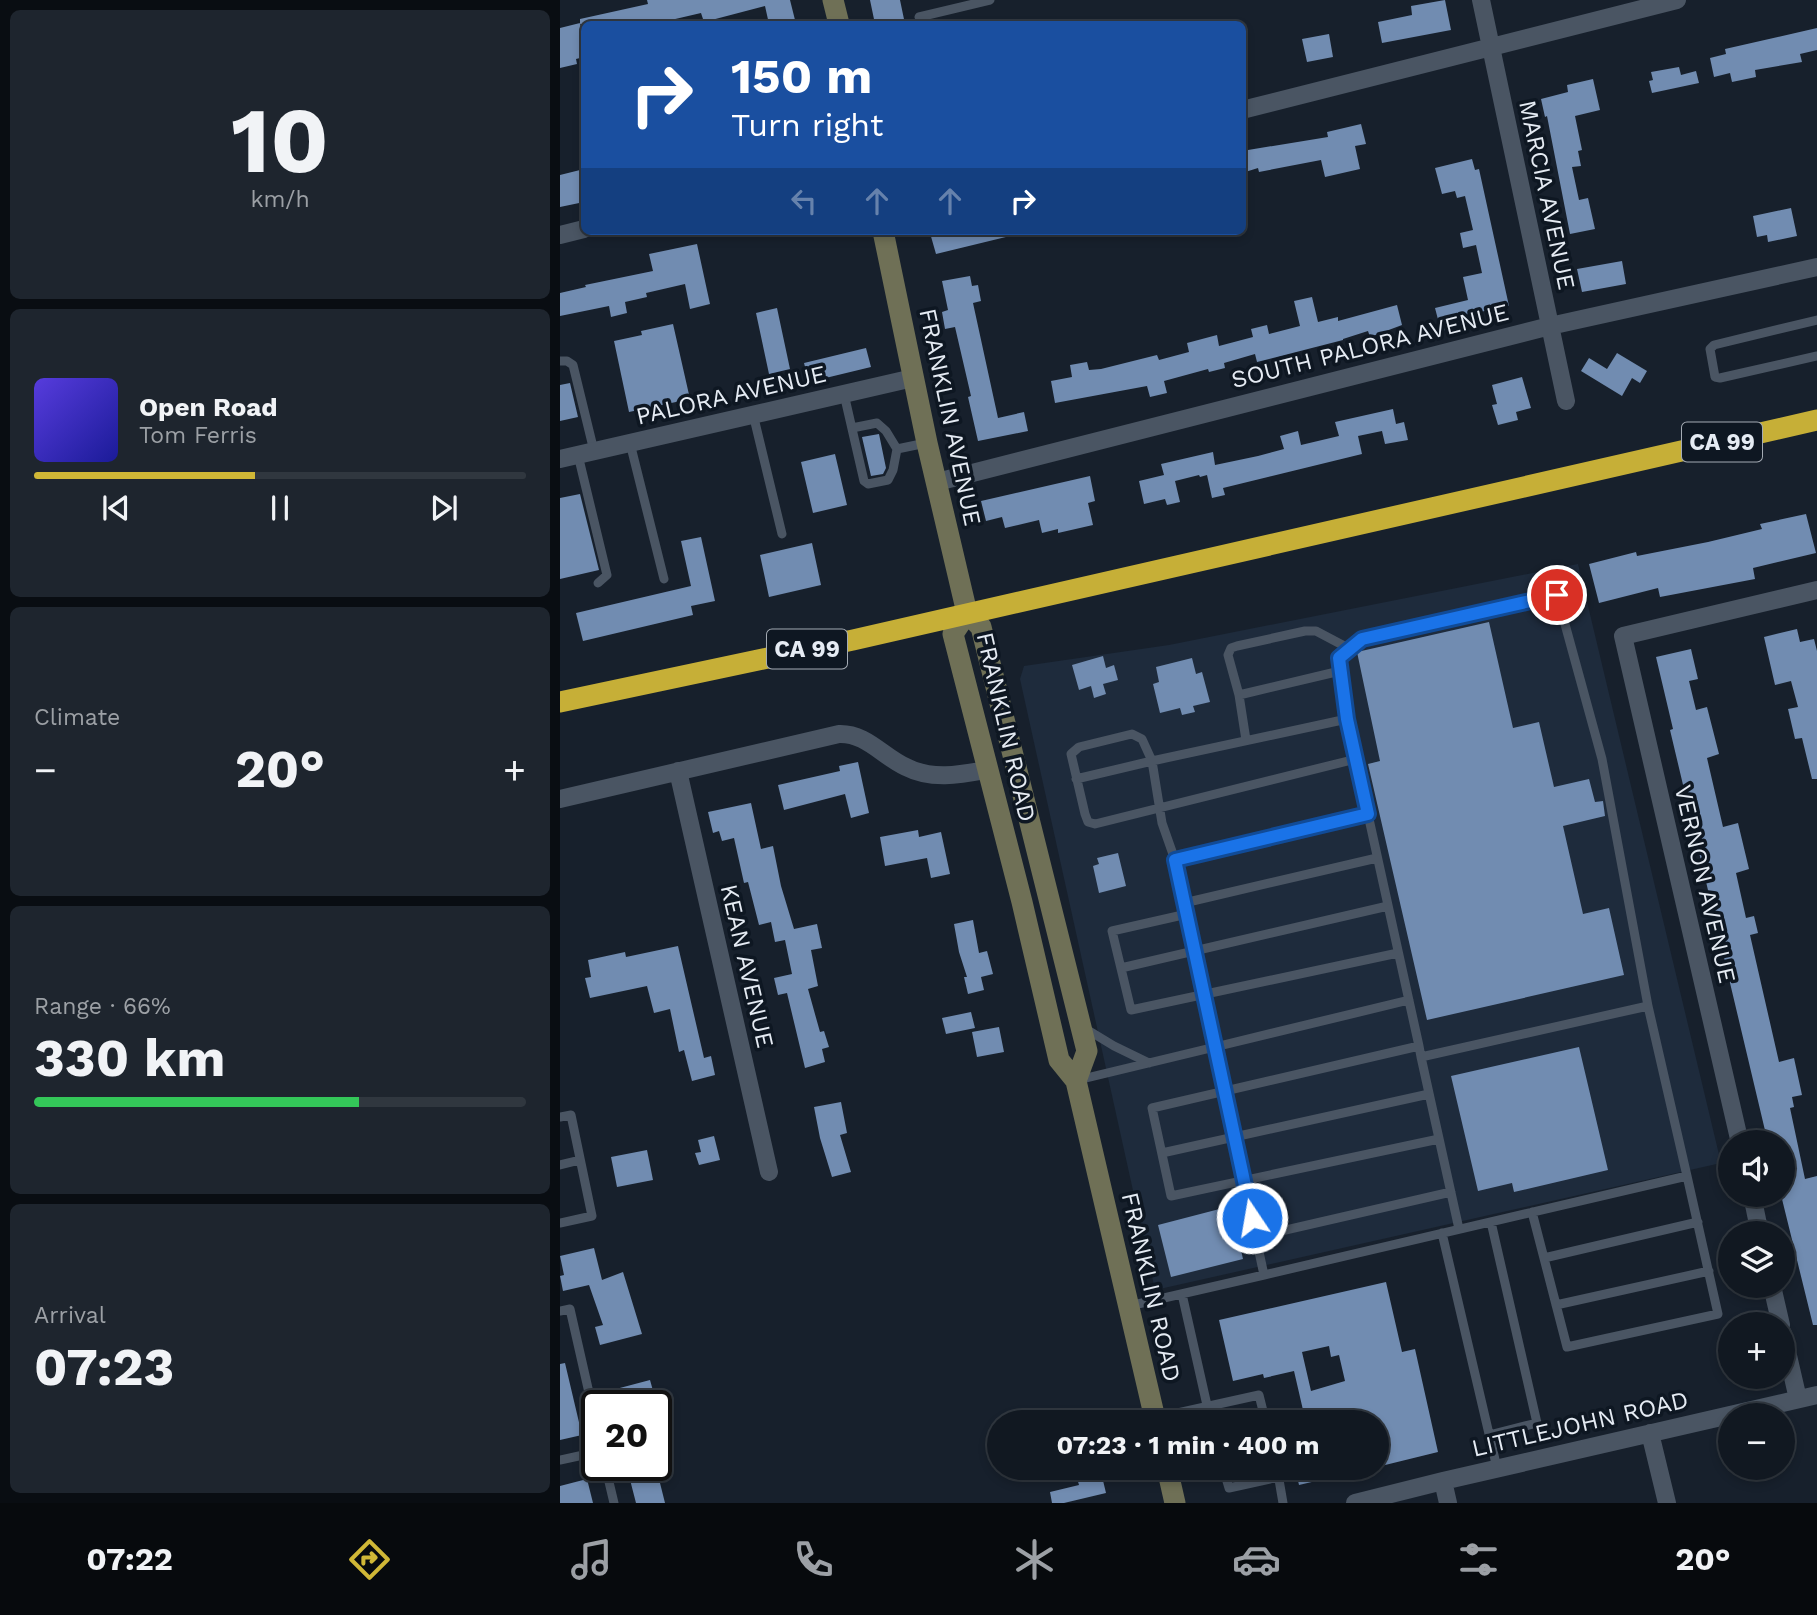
<!DOCTYPE html>
<html lang="en">
<head>
<meta charset="utf-8">
<style>
  :root { --surface:#111821; --page:#1e252e; --text:#f1f3f6; --muted:#9ca0a5; --line:#30373f; --accent:#d0b736 }
  body { margin:0; font-family:"Work Sans",sans-serif; background:var(--page); color:var(--text); height:100vh; display:flex; flex-direction:column; font-size:26px; white-space:nowrap }
  * { box-sizing:border-box; margin:0 }
  p { font-size:23px; color:var(--muted) }
  .icon { flex:none; width:38px; height:38px; fill:none; stroke:currentColor; stroke-width:2; stroke-linecap:round; stroke-linejoin:round }
  .map { position:relative; flex:1; overflow:hidden }
  .details { display:flex; flex-direction:column; gap:10px; padding:10px; background:#090d12; width:560px }
  .details>* { flex:none }
  .guide { position:absolute; left:21px; top:21px; width:665px; height:214px; border-radius:10px; box-shadow:0 4px 10px #0003,0 0 0 2px var(--line); background:#1a4fa0; color:#fff; overflow:hidden }
  .controls { position:absolute; left:1158px; top:1130px; display:grid; gap:14px }
  .controls a { display:grid; place-items:center; width:77px; height:77px; border-radius:50%; background:var(--surface); box-shadow:0 4px 10px #0003,0 0 0 2px var(--line); font-size:35px }
  .speed { position:absolute; left:21px; top:1390px; display:flex; gap:14px; font-size:35px; font-weight:700; text-align:center }
  .speed>* { display:grid; place-content:center; width:91px; height:91px; border-radius:50%; background:var(--surface); box-shadow:0 4px 10px #0003,0 0 0 2px var(--line); line-height:1 }
  .speed .limit { border:4px solid #111; border-radius:10px; background:#fff; color:#111 }
  .pin { position:absolute; display:grid; place-items:center; width:60px; height:60px; color:#fff; margin:-30px; border:4px solid #fff; border-radius:50%; box-shadow:0 2px 7px #0007 }
  .me { position:absolute; width:77px; margin:-38px; rotate:348deg; stroke-linejoin:round; filter:drop-shadow(0 0 5px #0008) }
  .turn { display:flex; align-items:center; gap:24px; height:147px; padding:0 35px; font-size:32px }
  .turn .icon { width:91px; height:91px; stroke-width:2.5 }
  .turn b { display:block; font-size:49px; line-height:60px }
  .lanes { display:flex; align-items:center; height:66px; padding:0 35px; background:#0003; justify-content:center; gap:35px; direction:ltr }
  .lanes .off { opacity:.35 }
  .big { font-size:52px; font-weight:700; line-height:1.1 }
  .details .tile { flex:1; display:flex; flex-direction:column; justify-content:center; gap:10px; min-width:0; padding:0 24px; border-radius:10px; background:var(--page) }
  .details .dial { align-items:center; gap:0 }
  .dial b { font-size:91px; line-height:1 }
  .song { display:flex; align-items:center; gap:21px }
  .cover { width:84px; height:84px; border-radius:10px; background:linear-gradient(135deg,hsl(250 70% 55%),hsl(240 70% 35%)) }
  .played { height:7px; border-radius:4px; background:linear-gradient(90deg,var(--accent) 45%,var(--line) 45%) }
  .keys { display:flex; justify-content:space-around; direction:ltr }
  .heat { display:flex; justify-content:space-between; align-items:center; font-size:38px; direction:ltr }
  .charge { height:10px; border-radius:5px; background:linear-gradient(90deg,#34c759 66%,var(--line) 0) }
  .trip { position:absolute; left:427px; top:1410px; width:402px; height:70px; border-radius:35px; background:var(--surface); box-shadow:0 4px 10px #0003,0 0 0 2px var(--line); font-weight:700; line-height:70px; text-align:center }
  .dock { display:flex; height:112px; justify-content:space-around; align-items:center; background:#070a0d; color:var(--muted) }
  .dock .icon { width:49px; height:49px }
  .dock .active { color:var(--accent) }
  .dock b { font-size:32px; color:var(--text) }
  main { display:flex; flex:1; min-height:0 }
  .map>svg:first-child { display:block }
</style>
</head>
<body>
<main>
<section class="details">
<div class="tile dial"><b>10</b><p>km/h</p></div>
<div class="tile">
<div class="song"><i class="cover"></i><div><b>Open Road</b><p>Tom Ferris</p></div></div>
<div class="played"></div>
<div class="keys"><svg class="icon" aria-label="previous" viewBox="0 0 24 24"><path d="M18 5L8 12l10 7zM5 5v14"/></svg><svg class="icon" aria-label="pause" viewBox="0 0 24 24"><path d="M8 5v14M16 5v14"/></svg><svg class="icon" aria-label="next" viewBox="0 0 24 24"><path d="M6 5l10 7-10 7zM19 5v14"/></svg></div>
</div>
<div class="tile"><p>Climate</p>
<div class="heat"><a>−</a><b class="big">20°</b><a>+</a></div>
</div>
<div class="tile"><p>Range · 66%</p><b class="big">330 km</b><div class="charge"></div></div>
<div class="tile"><p>Arrival</p><b class="big">07:23</b></div>
</section>
<div class="map">
<svg width="1257" height="1503" viewBox="0 0 1257 1503">
  <rect width="100%" height="100%" fill="#17202c"/>
  <path fill="#1e2b3c" d="M 1018,564 L 1161,1163 L 595,1290 L 460,679 L 464,666 L 609,645 Z"/>
  <path fill="#718cb1" fill-rule="evenodd" d="M 87,0 L 230,0 L 236,24 L 209,24 L 205,6 L 144,22 L 141,13 L 111,20 L 112,24 L 20,24 L 20,19 L 88,4 Z
    M 310,0 L 340,0 L 345,24 L 315,24 Z
    M 885,0 L 891,30 L 822,43 L 818,22 L 852,15 L 851,6 Z
    M 20,23 L 24,43 L 24,57 L 16,59 L 17,64 L 0,68 L 0,28 Z
    M 1257,28 L 1257,50 L 1240,54 L 1242,62 L 1195,70 L 1196,77 L 1172,82 L 1170,73 L 1154,77 L 1150,58 L 1166,54 L 1165,49 Z
    M 769,34 L 773,57 L 747,62 L 742,39 Z
    M 1119,67 L 1121,75 L 1136,71 L 1139,83 L 1092,93 L 1089,81 L 1093,80 L 1091,72 Z
    M 1033,79 L 1040,110 L 1015,116 L 1022,150 L 1018,151 L 1021,166 L 1012,167 L 1019,200 L 1028,198 L 1035,229 L 1010,234 L 987,116 L 985,117 L 981,99 L 1008,92 L 1007,85 Z
    M 801,124 L 806,144 L 795,146 L 800,169 L 765,177 L 761,160 L 699,172 L 698,168 L 682,173 L 682,151 L 768,137 L 767,132 Z
    M 912,159 L 915,170 L 919,169 L 949,306 L 915,313 L 918,323 L 881,331 L 875,308 L 908,300 L 903,277 L 922,273 L 916,245 L 903,248 L 900,233 L 913,230 L 905,196 L 897,198 L 895,191 L 882,194 L 875,168 Z
    M 24,169 L 24,202 L 0,207 L 0,175 Z
    M 1231,208 L 1237,236 L 1208,242 L 1207,235 L 1197,237 L 1193,216 Z
    M 378,231 L 449,231 L 450,236 L 376,254 L 370,233 Z
    M 137,244 L 150,304 L 130,309 L 125,284 L 86,293 L 87,297 L 65,302 L 67,313 L 51,317 L 49,306 L 0,316 L 0,293 L 26,287 L 25,285 L 93,271 L 89,254 Z
    M 1062,261 L 1066,284 L 1022,292 L 1017,269 Z
    M 410,276 L 412,286 L 418,285 L 421,301 L 413,303 L 438,418 L 464,412 L 468,431 L 418,441 L 408,397 L 411,396 L 395,327 L 385,329 L 382,312 L 388,310 L 382,281 Z
    M 752,297 L 758,322 L 778,317 L 778,321 L 837,305 L 842,325 L 810,337 L 808,331 L 783,339 L 783,340 L 697,362 L 695,354 L 664,363 L 665,368 L 649,372 L 648,369 L 604,381 L 607,393 L 590,397 L 587,386 L 495,403 L 491,381 L 512,377 L 510,365 L 527,362 L 529,370 L 541,369 L 597,355 L 599,360 L 629,352 L 627,343 L 657,335 L 659,346 L 693,337 L 691,329 L 707,325 L 709,334 L 740,326 L 734,301 Z
    M 217,308 L 230,369 L 209,374 L 196,313 Z
    M 113,324 L 130,399 L 69,412 L 54,341 L 82,335 L 81,331 Z
    M 306,348 L 311,367 L 249,382 L 244,363 Z
    M 1057,353 L 1087,371 L 1080,383 L 1072,378 L 1062,396 L 1021,371 L 1029,358 L 1047,369 Z
    M 962,377 L 971,408 L 956,412 L 958,420 L 938,425 L 932,405 L 937,404 L 932,385 Z
    M 10,383 L 18,417 L 0,421 L 0,385 Z
    M 833,409 L 836,424 L 844,422 L 848,440 L 825,444 L 822,431 L 798,436 L 802,454 L 663,488 L 665,495 L 652,498 L 647,475 L 640,477 L 639,475 L 615,481 L 620,502 L 607,505 L 605,499 L 584,504 L 579,481 L 604,475 L 601,464 L 653,452 L 655,465 L 698,456 L 724,449 L 720,436 L 738,431 L 741,445 L 779,436 L 775,422 Z
    M 319,434 L 326,468 L 323,474 L 311,476 L 302,437 Z
    M 275,454 L 287,505 L 253,513 L 241,462 Z
    M 530,476 L 535,501 L 528,503 L 533,525 L 498,533 L 498,529 L 482,533 L 479,520 L 445,528 L 442,517 L 426,521 L 421,501 Z
    M 20,494 L 39,570 L 0,579 L 0,498 Z
    M 1246,514 L 1256,553 L 1193,568 L 1195,579 L 1100,597 L 1098,588 L 1039,603 L 1029,564 L 1076,552 L 1077,556 L 1148,542 L 1202,529 L 1200,524 Z
    M 141,537 L 155,601 L 131,606 L 133,615 L 23,641 L 16,613 L 131,586 L 121,541 Z
    M 252,543 L 261,585 L 209,597 L 200,555 Z
    M 929,622 L 953,728 L 979,722 L 994,787 L 1029,779 L 1035,802 L 1043,801 L 1045,816 L 1003,826 L 1023,914 L 1049,908 L 1064,975 L 867,1020 L 808,764 L 820,761 L 797,652 Z
    M 1237,629 L 1240,642 L 1254,639 L 1257,651 L 1257,779 L 1252,779 L 1242,738 L 1235,739 L 1228,709 L 1238,707 L 1231,681 L 1215,685 L 1204,637 Z
    M 1131,649 L 1138,679 L 1129,681 L 1136,710 L 1147,707 L 1159,754 L 1147,758 L 1163,827 L 1178,823 L 1189,869 L 1176,873 L 1186,918 L 1194,916 L 1198,933 L 1190,935 L 1219,1062 L 1234,1058 L 1242,1095 L 1232,1097 L 1234,1107 L 1230,1108 L 1245,1179 L 1257,1176 L 1257,1325 L 1253,1325 L 1221,1195 L 1223,1195 L 1223,1143 L 1208,1143 L 1110,730 L 1113,729 L 1096,657 Z
    M 543,656 L 546,668 L 554,665 L 558,680 L 543,684 L 546,694 L 534,698 L 531,686 L 519,690 L 512,665 Z
    M 632,658 L 636,674 L 642,672 L 650,702 L 633,706 L 635,712 L 622,715 L 620,708 L 600,713 L 593,684 L 599,682 L 596,667 Z
    M 298,762 L 309,813 L 291,818 L 285,794 L 224,810 L 218,785 L 280,771 L 279,766 Z
    M 191,803 L 201,849 L 213,846 L 221,886 L 234,929 L 257,924 L 262,948 L 251,950 L 258,986 L 248,989 L 260,1032 L 264,1031 L 269,1047 L 262,1049 L 265,1062 L 245,1068 L 227,993 L 218,995 L 214,978 L 232,974 L 225,940 L 215,942 L 211,922 L 199,925 L 188,882 L 184,883 L 174,838 L 162,841 L 159,831 L 153,833 L 148,812 Z
    M 358,830 L 359,837 L 381,832 L 390,874 L 371,878 L 367,858 L 325,866 L 320,837 Z
    M 558,853 L 566,886 L 539,893 L 533,866 L 539,864 L 537,858 Z
    M 413,920 L 419,953 L 427,951 L 433,974 L 421,977 L 424,990 L 408,994 L 404,977 L 407,977 L 399,952 L 394,924 Z
    M 118,946 L 144,1058 L 151,1056 L 155,1075 L 132,1081 L 124,1050 L 119,1052 L 110,1009 L 94,1013 L 87,986 L 30,998 L 25,978 L 31,977 L 28,960 L 65,952 L 66,957 Z
    M 411,1012 L 415,1028 L 386,1034 L 382,1018 Z
    M 439,1027 L 444,1052 L 417,1057 L 412,1032 Z
    M 1019,1047 L 1048,1170 L 954,1192 L 952,1183 L 918,1191 L 891,1076 Z
    M 281,1102 L 287,1133 L 280,1135 L 291,1172 L 272,1177 L 260,1138 L 254,1107 Z
    M 154,1136 L 160,1160 L 139,1165 L 135,1153 L 141,1152 L 138,1140 Z
    M 87,1150 L 93,1180 L 57,1187 L 51,1157 Z
    M 671,1206 L 683,1259 L 611,1277 L 598,1225 Z
    M 34,1248 L 42,1280 L 63,1272 L 82,1334 L 40,1345 L 35,1327 L 43,1325 L 29,1285 L 3,1291 L 0,1276 L 4,1275 L 0,1256 Z
    M 826,1282 L 842,1352 L 855,1349 L 878,1452 L 817,1467 L 817,1423 L 746,1423 L 734,1371 L 704,1378 L 703,1374 L 673,1381 L 659,1320 ZM 769,1346 L 771,1357 L 779,1355 L 785,1381 L 751,1391 L 742,1352 Z
    M 5,1363 L 22,1435 L 0,1440 L 0,1364 Z
    M 90,1380 L 97,1405 L 60,1405 L 56,1389 Z
    M 107,1448 L 113,1471 L 98,1475 L 105,1503 L 76,1503 L 67,1468 L 95,1465 L 96,1469 L 96,1451 Z
    M 514,1468 L 540,1468 L 546,1493 L 504,1503 L 492,1503 L 490,1492 L 519,1485 Z
    M 735,1468 L 789,1468 L 790,1473 L 739,1485 Z
    M 27,1479 L 33,1503 L 0,1503 L 0,1486 Z"/>
  <g fill="none" stroke-linecap="round" stroke-linejoin="round">
    <path stroke="#4a5563" stroke-width="9" d="M 359,17 L 430,0
      M 1257,320 L 1154,345 L 1150,349 L 1155,377 L 1160,378 L 1257,356
      M 0,361 L 7,361 L 13,365 L 34,451
      M 284,394 L 304,481 L 308,484 L 328,480 L 333,470 L 337,449 L 366,443
      M 193,414 L 222,534
      M 292,428 L 317,423 L 326,431 L 337,449
      M 70,443 L 104,579
      M 18,455 L 47,575 L 38,583
      M 679,695 L 668,655 L 671,648 L 677,646 L 745,631 L 756,631 L 790,649
      M 787,719 L 859,1046
      M 686,740 L 679,695 L 780,671
      M 516,779 L 592,761 L 582,739 L 572,734 L 519,747 L 511,754 L 525,814 L 528,822 L 535,824 L 796,759
      M 615,860 L 808,814
      M 624,903 L 817,858
      M 627,914 L 552,931 L 571,1010 L 838,953
      M 561,968 L 828,906
      M 849,1000 L 655,1047 L 615,860 L 602,823 L 592,761 L 787,719 L 779,658 L 802,639 L 997,595 L 1042,759 L 1088,1006 L 861,1057 L 859,1046 L 592,1108 L 611,1196 L 879,1139
      M 526,1029 L 554,1046 L 589,1063
      M 861,1057 L 899,1229
      M 518,1080 L 655,1047 L 704,1275 L 569,1306
      M 0,1117 L 11,1115 L 32,1216 L 0,1223
      M 602,1153 L 869,1094
      M 0,1165 L 20,1160
      M 972,1212 L 1007,1347 L 1158,1314 L 1127,1176
      M 882,1233 L 937,1468
      M 695,1237 L 891,1192
      M 984,1258 L 1138,1222
      M 704,1275 L 1127,1176 L 1088,1006
      M 622,1294 L 651,1423
      M 996,1305 L 1149,1271
      M 0,1311 L 10,1309 L 37,1428
      M 595,1418 L 699,1395 L 706,1423
      M 929,1435 L 977,1423 L 931,1222
      M 0,1460 L 37,1452
      M 45,1465 L 54,1503
      M 663,1468 L 669,1488 L 719,1477
      M 717,1468 L 723,1503"/>
    <path stroke="#4a5563" stroke-width="18" d="M 921,0 L 1006,401
      M 682,110 L 1117,0
      M 0,235 L 24,229
      M 0,459 L 353,378
      M 377,482 L 990,326 L 1257,267
      M 118,771 L 209,1172
      M 0,799 L 279,734 C 306,733 322,756 346,767 C 371,780 399,775 426,770
      M 1180,1143 L 1063,636 L 1257,590
      M 1192,1195 L 1200,1234
      M 1212,1286 L 1221,1325
      M 1223,1334 L 1238,1399
      M 1090,1433 L 1107,1503
      M 883,1481 L 888,1503
      M 795,1503 L 883,1481 L 1257,1395"/>
    <path stroke="#6f7056" stroke-width="21" d="M 273,0 L 279,24
      M 323,231 L 367,443 L 407,613
      M 407,613 L 393,634 L 462,902 L 499,1060 L 516,1081 L 596,1423
      M 407,613 L 421,627 L 527,1051 L 516,1081
      M 607,1468 L 615,1503"/>
    <path stroke="#c6af37" stroke-width="21" d="M 0,702 L 293,640 L 1257,420"/>
  </g>
  <g fill="none" stroke-linecap="round" stroke-linejoin="round">
    <g stroke="#114b97" stroke-width="18">
      <path id="route" d="M 692,1218 L 615,860 L 808,814 L 787,719 L 779,658 L 802,639 L 997,595"/>
    </g>
    <use href="#route" stroke="#1a73e8" stroke-width="12"/>
  </g>
  <g text-anchor="middle" stroke-width="7" stroke-linejoin="round" paint-order="stroke">
    <g fill="#0e1722" stroke="#a4abb4" stroke-width="2">
      <rect x="1122" y="422.5" width="80" height="39" rx="5"/>
      <rect x="207" y="629.5" width="80" height="39" rx="5"/>
    </g>
    <g font-size="23" font-weight="bold" fill="#e5ebf3">
      <text x="1162" y="450">CA 99</text>
      <text x="247" y="657">CA 99</text>
    </g>
    <g font-size="24" fill="#e5ebf3" stroke="#0e1722">
      <text transform="translate(987 195) rotate(78)" y="8">MARCIA AVENUE</text>
      <text transform="translate(810 346) rotate(-14)" y="8">SOUTH PALORA AVENUE</text>
      <text transform="translate(171 395) rotate(-13)" y="8">PALORA AVENUE</text>
      <text transform="translate(390 417) rotate(78)" y="8">FRANKLIN AVENUE</text>
      <text transform="translate(446 727) rotate(77)" y="8">FRANKLIN ROAD</text>
      <text transform="translate(1145 884) rotate(77)" y="8">VERNON AVENUE</text>
      <text transform="translate(187 966) rotate(77)" y="8">KEAN AVENUE</text>
      <text transform="translate(591 1287) rotate(77)" y="8">FRANKLIN ROAD</text>
      <text transform="translate(1020 1424) rotate(-13)" y="8">LITTLEJOHN ROAD</text>
    </g>
  </g>
</svg>
<div class="controls">
<a><svg class="icon" aria-label="sound" viewBox="0 0 24 24"><path d="M4 9h4l5-4v14l-5-4H4zM17 9q2 3 0 6"/></svg></a>
<a><svg class="icon" aria-label="layers" viewBox="0 0 24 24"><path d="M12 4l9 5-9 5-9-5zM3 14l9 5 9-5"/></svg></a>
<a>+</a>
<a>−</a>
</div>
<div class="speed"><div class="limit">20</div></div>
<div class="pin" style="left:997px;top:595px;background:#d93025"><svg class="icon" aria-label="arrive" viewBox="0 0 24 24"><path d="M6 21V4h12l-3 4 3 4H6"/></svg></div>
<svg class="me" style="left:692px;top:1218px" viewBox="-20 -20 40 40"><circle r="17" fill="#1a73e8" stroke="#fff" stroke-width="3"/><path d="M0-11L8 9 0 5-8 9z" fill="#fff"/></svg>
<div class="trip">07:23 · 1 min · 400 m</div>
<div class="guide">
<div class="turn"><svg class="icon" aria-label="right" viewBox="0 0 24 24"><path d="M7 20v-9h11M14 6l5 5-5 5"/></svg><div><b>150 m</b>Turn right</div></div>
<div class="lanes"><svg class="icon off" aria-label="left" viewBox="0 0 24 24"><path d="M17 20v-9H6M10 6l-5 5 5 5"/></svg><svg class="icon off" aria-label="ahead" viewBox="0 0 24 24"><path d="M12 20V5M6 11l6-6 6 6"/></svg><svg class="icon off" aria-label="ahead" viewBox="0 0 24 24"><path d="M12 20V5M6 11l6-6 6 6"/></svg><svg class="icon" aria-label="right" viewBox="0 0 24 24"><path d="M7 20v-9h11M14 6l5 5-5 5"/></svg></div>
</div>
</div>
</main>
<nav class="dock">
<b>07:22</b>
<svg class="icon active" aria-label="directions" viewBox="0 0 24 24"><path d="M12 3l9 9-9 9-9-9zM9 14v-3h6M13 9l2 2-2 2"/></svg>
<svg class="icon" aria-label="music" viewBox="0 0 24 24"><path d="M9 18V5l10-2v13"/><circle cx="6" cy="18" r="3"/><circle cx="16" cy="16" r="3"/></svg>
<svg class="icon" aria-label="phone" viewBox="0 0 24 24"><path d="M5 4h4l2 5-3 2q2 4 5 5l2-3 5 2v4C11 20 4 13 5 4z"/></svg>
<svg class="icon" aria-label="climate" viewBox="0 0 24 24"><path d="M12 3v18M4 7l16 10M4 17L20 7"/></svg>
<svg class="icon" aria-label="car" viewBox="0 0 24 24"><path d="M5 17H2v-5l4-1 3-4h7l3 4 3 1v5h-3M9 17h6M6 11h13"/><circle cx="7" cy="17" r="2"/><circle cx="17" cy="17" r="2"/></svg>
<svg class="icon" aria-label="filters" viewBox="0 0 24 24"><path d="M4 7h16M4 17h16"/><circle cx="9" cy="7" r="2"/><circle cx="15" cy="17" r="2"/></svg>
<b>20°</b>
</nav>
</body>
</html>
